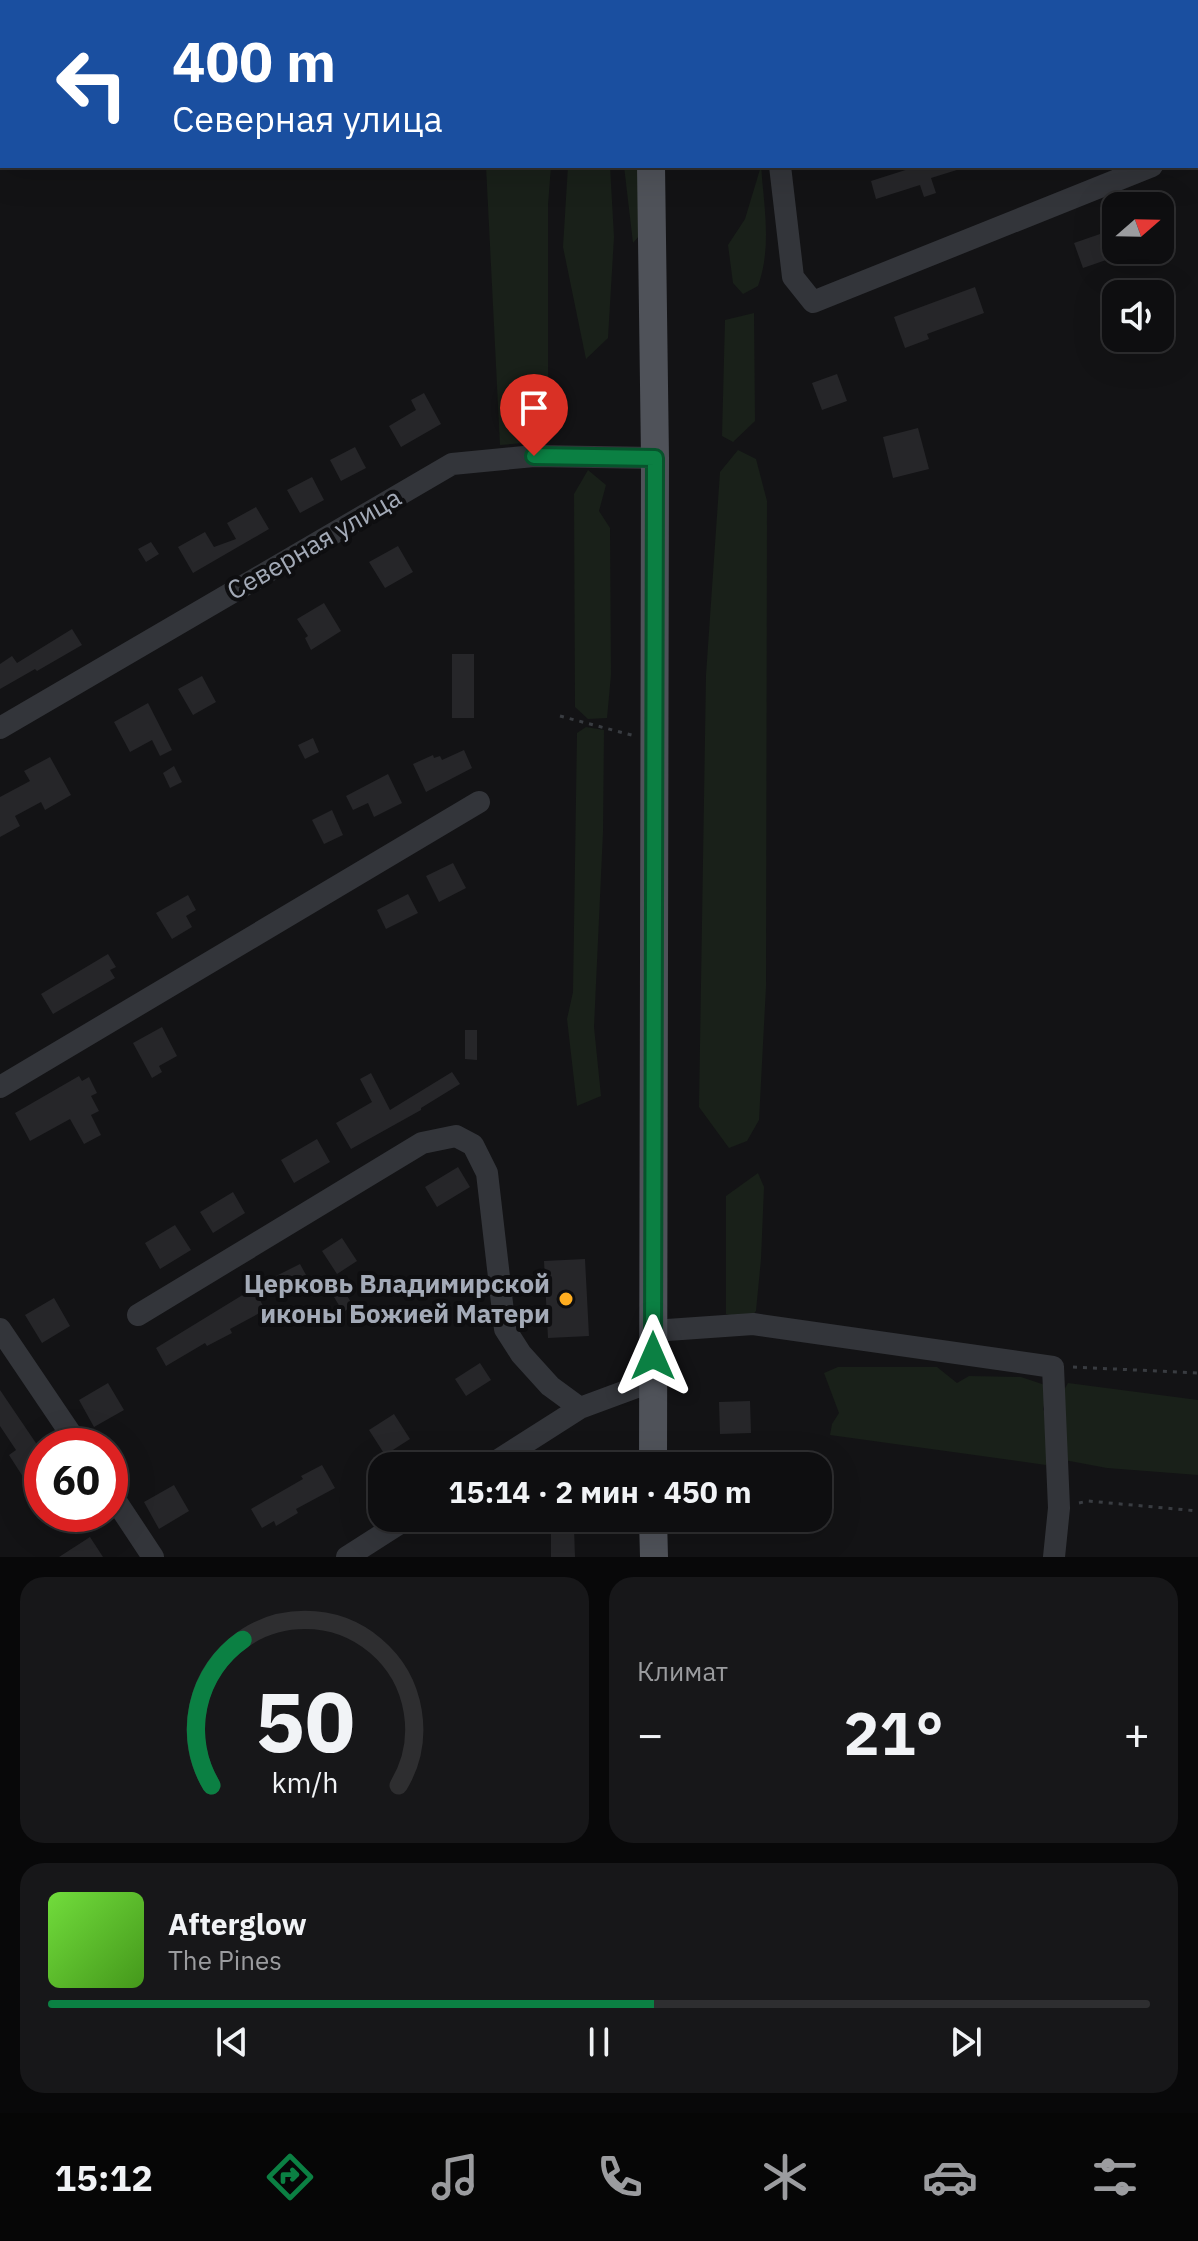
<!DOCTYPE html>
<html lang="ru">
<head>
<meta charset="utf-8">
<style>
  :root { --surface:#0e0e10; --page:#171719; --text:#f1f3f6; --muted:#9b9c9f; --line:#2e2e30; --accent:#0b8043 }
  body { margin:0; font-family:"IBM Plex Sans",sans-serif; background:var(--page); color:var(--text); height:100vh; display:flex; flex-direction:column; font-size:30px; white-space:nowrap }
  * { box-sizing:border-box; margin:0 }
  p { font-size:26px; color:var(--muted) }
  .icon { flex:none; width:44px; height:44px; fill:none; stroke:currentColor; stroke-width:2; stroke-linecap:round; stroke-linejoin:round }
  .map { position:relative; height:1557px; overflow:hidden }
  .side { display:flex; flex-direction:column; gap:20px; padding:20px; background:#080809; flex:1 }
  .side>* { flex:none }
  .hud { position:absolute; left:0px; top:0px; width:1198px; height:168px; box-shadow:0 8px 32px #0002,0 0 0 2px var(--line); background:#1a4fa0; color:#fff; overflow:hidden }
  .needle { width:52px; rotate:70deg }
  .buttons { position:absolute; left:1102px; top:192px; display:grid; gap:16px }
  .buttons a { display:grid; place-items:center; width:72px; height:72px; border-radius:16px; background:var(--surface); box-shadow:0 8px 32px #0002,0 0 0 2px var(--line); font-size:40px }
  .speed { position:absolute; left:24px; top:1428px; display:flex; gap:16px; font-size:40px; font-weight:700; text-align:center }
  .speed>* { display:grid; place-content:center; width:104px; height:104px; border-radius:50%; background:var(--surface); box-shadow:0 8px 32px #0002,0 0 0 2px var(--line); line-height:1 }
  .speed .limit { border:12px solid #d22; background:#fff; color:#111 }
  .pin { position:absolute; display:grid; place-items:center; width:68px; height:68px; color:#fff; margin:-82px -34px; border-radius:50% 50% 50% 0; rotate:-45deg; box-shadow:0 0 8px #0007 }
  .pin .icon { rotate:45deg }
  .me { position:absolute; width:88px; margin:-44px; rotate:0deg; stroke-linejoin:round; filter:drop-shadow(0 0 6px #0008) }
  .turn { display:flex; align-items:center; gap:28px; height:168px; padding:0 40px; font-size:36px }
  .turn .icon { width:104px; height:104px; stroke-width:2.5 }
  .turn b { display:block; font-size:56px; line-height:68px }
  .big { font-size:60px; font-weight:700; line-height:1.1 }
  .side .widget { flex:1; display:flex; flex-direction:column; justify-content:center; gap:12px; min-width:0; padding:0 28px; border-radius:24px; background:var(--page) }
  .side .dial { align-items:center; gap:0 }
  .dial svg { height:208px; overflow:visible; fill:none; stroke:var(--line); stroke-width:7; stroke-linecap:round; text-anchor:middle }
  .dial text { fill:var(--text); stroke:none }
  .song { display:flex; align-items:center; gap:24px }
  .cover { width:96px; height:96px; border-radius:12px; background:linear-gradient(135deg,hsl(100 70% 55%),hsl(100 70% 35%)) }
  .played { height:8px; border-radius:4px; background:linear-gradient(90deg,var(--accent) 55%,var(--line) 55%) }
  .keys { display:flex; justify-content:space-around; direction:ltr }
  .heat { display:flex; justify-content:space-between; align-items:center; font-size:44px; direction:ltr }
  .side .tiles { flex:1; display:grid; gap:20px; grid-template-columns:1fr 1fr }
  .widget:last-child { grid-column:span 2 }
  .trip { position:absolute; left:368px; top:1452px; width:464px; height:80px; border-radius:24px; background:var(--surface); box-shadow:0 8px 32px #0002,0 0 0 2px var(--line); font-weight:700; line-height:80px; text-align:center }
  .tab-bar { display:flex; height:128px; justify-content:space-around; align-items:center; background:#060606; color:var(--muted) }
  .tab-bar .icon { width:56px; height:56px }
  .tab-bar .active { color:var(--accent) }
  .tab-bar b { font-size:36px; color:var(--text) }
  .map>svg:first-child { display:block }
</style>
</head>
<body>
<div class="map">
<svg width="1198" height="1557" viewBox="0 0 1198 1557">
  <rect width="100%" height="100%" fill="#131315"/>
  <path fill="#192019" d="M 486,166 L 551,166 L 548,205 L 548,441 L 500,445 Z
    M 568,166 L 610,166 L 614,237 L 608,338 L 586,359 L 563,247 Z
    M 624,166 L 637,166 L 646,228 L 633,243 Z
    M 761,166 C 764,207 772,247 758,286 L 743,294 L 733,283 L 728,245 L 745,219 Z
    M 754,313 L 755,421 L 733,442 L 722,436 L 725,320 Z
    M 738,450 L 756,459 L 767,501 L 766,987 L 759,1120 L 747,1141 L 729,1148 L 699,1107 L 706,675 L 720,472 Z
    M 588,470 L 606,485 L 599,511 L 610,528 L 611,675 L 607,718 L 588,719 L 575,707 L 574,494 Z
    M 586,727 L 604,730 L 603,832 L 594,1027 L 601,1096 L 577,1106 L 567,1019 L 573,992 L 577,733 Z
    M 758,1173 L 764,1187 L 761,1259 L 756,1311 L 748,1320 L 726,1314 L 726,1196 Z
    M 838,1367 L 937,1367 L 957,1383 L 969,1376 L 1021,1377 L 1048,1386 L 1043,1409 L 1055,1437 L 1046,1465 L 830,1435 L 832,1424 L 839,1413 L 824,1373 Z
    M 1068,1383 L 1198,1400 L 1198,1475 L 1107,1468 L 1059,1459 L 1054,1408 Z"/>
  <path fill="#262629" d="M 918,166 L 960,166 L 960,169 L 931,178 L 936,193 L 924,197 L 920,185 L 876,199 L 871,181 Z
    M 1100,234 L 1109,259 L 1083,268 L 1074,243 Z
    M 975,287 L 984,313 L 927,334 L 929,339 L 905,348 L 894,317 Z
    M 837,374 L 847,401 L 822,410 L 812,383 Z
    M 424,393 L 441,424 L 401,447 L 389,426 L 416,410 L 411,400 Z
    M 918,428 L 929,469 L 893,478 L 883,437 Z
    M 355,447 L 366,468 L 341,481 L 330,460 Z
    M 312,477 L 324,500 L 300,513 L 287,490 Z
    M 256,507 L 269,529 L 193,573 L 178,547 L 205,532 L 214,547 L 236,539 L 227,523 Z
    M 151,542 L 159,554 L 146,562 L 138,549 Z
    M 398,546 L 413,572 L 385,588 L 369,562 Z
    M 324,603 L 341,631 L 311,650 L 305,638 L 308,636 L 297,619 Z
    M 72,629 L 82,645 L 37,671 L 35,669 L 0,689 L 0,664 L 12,656 L 17,663 Z
    M 452,654 L 474,654 L 474,718 L 452,718 Z
    M 202,676 L 216,702 L 193,715 L 178,689 Z
    M 148,703 L 172,750 L 160,756 L 152,740 L 130,752 L 114,722 Z
    M 313,738 L 319,752 L 305,759 L 298,745 Z
    M 464,750 L 472,768 L 426,792 L 413,764 L 433,755 L 434,758 L 440,756 L 442,760 Z
    M 50,757 L 71,795 L 45,810 L 41,802 L 15,816 L 20,826 L 0,837 L 0,797 L 30,781 L 24,771 Z
    M 174,766 L 182,782 L 170,788 L 163,773 Z
    M 388,774 L 402,803 L 374,817 L 368,803 L 353,810 L 346,796 Z
    M 332,810 L 343,835 L 324,844 L 312,820 Z
    M 453,863 L 466,888 L 439,902 L 426,876 Z
    M 408,894 L 418,913 L 386,929 L 377,910 Z
    M 188,895 L 196,910 L 186,916 L 192,927 L 172,939 L 156,913 Z
    M 108,954 L 116,967 L 110,970 L 115,978 L 53,1014 L 41,994 Z
    M 162,1027 L 177,1056 L 159,1066 L 162,1072 L 152,1078 L 133,1043 Z
    M 465,1030 L 477,1030 L 477,1060 L 465,1059 Z
    M 452,1072 L 460,1084 L 421,1108 L 421,1110 L 351,1149 L 336,1123 L 372,1102 L 360,1079 L 371,1073 L 390,1110 Z
    M 79,1076 L 82,1081 L 89,1077 L 97,1093 L 91,1096 L 99,1111 L 91,1115 L 101,1135 L 84,1144 L 70,1119 L 30,1141 L 15,1113 Z
    M 317,1139 L 330,1162 L 294,1183 L 281,1160 Z
    M 458,1167 L 470,1187 L 437,1207 L 425,1187 Z
    M 233,1192 L 245,1213 L 213,1233 L 200,1212 Z
    M 175,1225 L 191,1250 L 160,1269 L 145,1243 Z
    M 342,1238 L 357,1261 L 337,1274 L 322,1251 Z
    M 585,1259 L 589,1336 L 548,1338 L 544,1261 Z
    M 300,1264 L 311,1284 L 285,1298 L 274,1277 Z
    M 336,1276 L 353,1306 L 343,1312 L 325,1282 Z
    M 254,1288 L 265,1310 L 230,1329 L 232,1333 L 207,1346 L 205,1343 L 166,1366 L 156,1348 Z
    M 54,1298 L 70,1326 L 42,1343 L 25,1315 Z
    M 480,1363 L 491,1380 L 466,1396 L 455,1379 Z
    M 108,1383 L 124,1410 L 94,1427 L 79,1400 Z
    M 0,1390 L 42,1452 L 42,1468 L 25,1480 L 9,1455 L 16,1450 L 0,1426 Z
    M 750,1401 L 751,1433 L 720,1434 L 719,1402 Z
    M 394,1414 L 410,1439 L 385,1455 L 369,1430 Z
    M 584,1450 L 585,1466 L 570,1466 L 568,1451 Z
    M 322,1465 L 335,1488 L 296,1509 L 298,1513 L 276,1526 L 274,1521 L 262,1528 L 251,1509 L 303,1479 L 301,1476 Z
    M 174,1485 L 189,1511 L 159,1529 L 144,1502 Z
    M 551,1528 L 574,1528 L 575,1557 L 551,1557 Z
    M 90,1537 L 103,1557 L 59,1557 Z"/>
  <g fill="none" stroke-linecap="round" stroke-linejoin="round">
    <path stroke="#393c41" stroke-width="3" stroke-dasharray="4 6" stroke-linecap="butt" d="M 560,716 L 635,736
      M 1073,1367 L 1198,1373
      M 1079,1503 L 1088,1501 L 1198,1511"/>
    <path stroke="#33353a" stroke-width="22" d="M 776,2 L 779,0
      M 1142,2 L 1147,0
      M 1196,149 L 1198,148
      M 780,166 L 793,277 L 813,302 L 1152,166
      M 0,728 L 452,464 L 534,456 L 655,458
      M 0,1087 L 479,802
      M 138,1315 L 422,1143 L 456,1136 L 473,1145 L 487,1173 L 505,1329 L 521,1354 L 550,1386 L 580,1408
      M 0,1329 L 79,1446
      M 653,1331 L 753,1324 L 1053,1367 L 1059,1508 L 1054,1557
      M 489,1466 L 580,1408 L 653,1381
      M 110,1492 L 153,1557
      M 347,1557 L 408,1518"/>
    <path stroke="#4f5259" stroke-width="28" d="M 656,2 L 656,0
      M 651,166 L 655,458 L 653,1466
      M 653,1518 L 654,1557"/>
  </g>
  <g fill="none" stroke-linecap="round" stroke-linejoin="round">
    <g stroke="#07532c" stroke-width="20">
      <path id="route" d="M 534,456 L 655,458 L 653,1356"/>
    </g>
    <use href="#route" stroke="#0b8043" stroke-width="14"/>
  </g>
  <circle fill="#ffad20" stroke="#0e0e10" stroke-width="3" cx="566" cy="1299" r="8"/>
  <g text-anchor="middle" stroke-width="8" stroke-linejoin="round" paint-order="stroke">
    <g font-size="26" fill="#a3aab7" stroke="#0e0e10">
      <text transform="translate(314 544) rotate(-30)" y="9">Северная улица</text>
    </g>
    <g font-size="26" font-weight="bold" fill="#a3aab7" stroke="#0e0e10" text-anchor="end">
      <text x="550" y="1293">Церковь Владимирской<tspan x="550" dy="30">иконы Божией Матери</tspan></text>
    </g>
  </g>
</svg>
<div class="buttons">
<a><svg class="needle" viewBox="-14 -14 28 28"><path d="M0-13l5 13h-10z" fill="#e53935"/><path d="M0 13l5-13h-10z" fill="#9b9c9f"/></svg></a>
<a><svg class="icon" aria-label="sound" viewBox="0 0 24 24"><path d="M4 9h4l5-4v14l-5-4H4zM17 9q2 3 0 6"/></svg></a>
</div>
<div class="speed"><div class="limit">60</div></div>
<div class="pin" style="left:534px;top:456px;background:#d93025"><svg class="icon" aria-label="arrive" viewBox="0 0 24 24"><path d="M6 21V4h12l-3 4 3 4H6"/></svg></div>
<svg class="me" style="left:653px;top:1356px" viewBox="-20 -20 40 40"><path d="M0-17L14 15 0 8-14 15z" fill="#0b8043" stroke="#fff" stroke-width="4"/></svg>
<div class="trip">15:14 · 2 мин · 450 m</div>
<div class="hud">
<div class="turn"><svg class="icon" aria-label="left" viewBox="0 0 24 24"><path d="M17 20v-9H6M10 6l-5 5 5 5"/></svg><div><b>400 m</b>Северная улица</div></div>
</div>
</div>
<section class="side">
<div class="tiles">
<div class="widget dial"><svg viewBox="0 0 100 80">
<path d="M14 69A42 42 0 1 1 86 69"/>
<path d="M14 69A42 42 0 0 1 26 13" stroke="#0b8043"/>
<text x="50" y="56" font-size="32" font-weight="700">50</text>
<text x="50" y="72" font-size="11">km/h</text>
</svg></div>
<div class="widget"><p>Климат</p>
<div class="heat"><a>−</a><b class="big">21°</b><a>+</a></div>
</div>
<div class="widget">
<div class="song"><i class="cover"></i><div><b>Afterglow</b><p>The Pines</p></div></div>
<div class="played"></div>
<div class="keys"><svg class="icon" aria-label="previous" viewBox="0 0 24 24"><path d="M18 5L8 12l10 7zM5 5v14"/></svg><svg class="icon" aria-label="pause" viewBox="0 0 24 24"><path d="M8 5v14M16 5v14"/></svg><svg class="icon" aria-label="next" viewBox="0 0 24 24"><path d="M6 5l10 7-10 7zM19 5v14"/></svg></div>
</div>
</div>
</section>
<nav class="tab-bar">
<b>15:12</b>
<svg class="icon active" aria-label="directions" viewBox="0 0 24 24"><path d="M12 3l9 9-9 9-9-9zM9 14v-3h6M13 9l2 2-2 2"/></svg>
<svg class="icon" aria-label="music" viewBox="0 0 24 24"><path d="M9 18V5l10-2v13"/><circle cx="6" cy="18" r="3"/><circle cx="16" cy="16" r="3"/></svg>
<svg class="icon" aria-label="phone" viewBox="0 0 24 24"><path d="M5 4h4l2 5-3 2q2 4 5 5l2-3 5 2v4C11 20 4 13 5 4z"/></svg>
<svg class="icon" aria-label="climate" viewBox="0 0 24 24"><path d="M12 3v18M4 7l16 10M4 17L20 7"/></svg>
<svg class="icon" aria-label="car" viewBox="0 0 24 24"><path d="M5 17H2v-5l4-1 3-4h7l3 4 3 1v5h-3M9 17h6M6 11h13"/><circle cx="7" cy="17" r="2"/><circle cx="17" cy="17" r="2"/></svg>
<svg class="icon" aria-label="filters" viewBox="0 0 24 24"><path d="M4 7h16M4 17h16"/><circle cx="9" cy="7" r="2"/><circle cx="15" cy="17" r="2"/></svg>
</nav>
</body>
</html>
